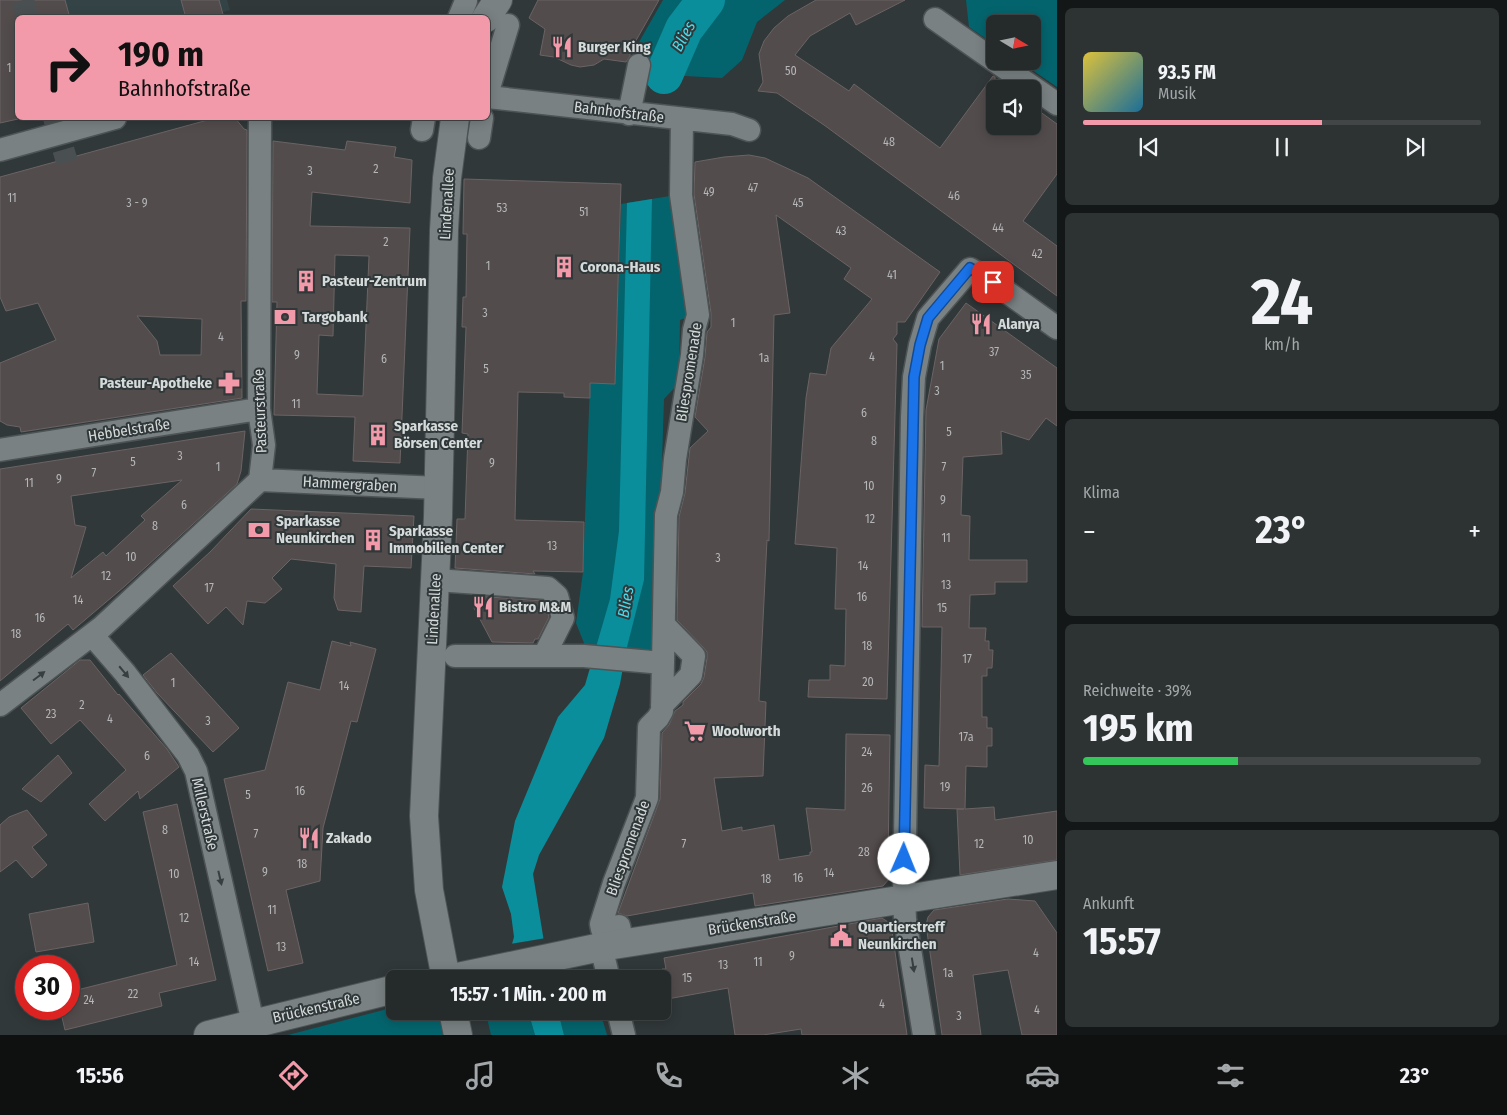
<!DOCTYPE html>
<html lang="de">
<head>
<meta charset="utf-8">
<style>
  :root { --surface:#252a2b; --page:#2d3233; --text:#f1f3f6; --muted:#a3a7a9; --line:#424647; --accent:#f39aaa }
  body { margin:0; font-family:"Fira Sans Condensed",sans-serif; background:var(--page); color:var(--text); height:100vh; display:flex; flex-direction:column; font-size:19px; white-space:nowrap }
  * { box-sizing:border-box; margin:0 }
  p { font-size:16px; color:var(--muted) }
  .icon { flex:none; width:28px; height:28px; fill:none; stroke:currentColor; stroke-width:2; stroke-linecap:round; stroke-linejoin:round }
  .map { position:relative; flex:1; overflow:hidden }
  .details { display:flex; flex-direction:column; gap:8px; padding:8px; background:#141718; width:450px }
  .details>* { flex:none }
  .top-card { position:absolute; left:15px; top:15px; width:475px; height:105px; border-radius:8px; box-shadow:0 2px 12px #0003,0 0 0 1px var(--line); background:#f39aaa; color:#111; overflow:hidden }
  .needle { width:32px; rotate:100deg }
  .tools { position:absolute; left:986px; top:15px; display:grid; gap:10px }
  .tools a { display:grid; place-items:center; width:55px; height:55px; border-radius:8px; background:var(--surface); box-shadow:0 2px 12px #0003,0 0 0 1px var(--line); font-size:25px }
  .speed { position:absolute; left:15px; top:955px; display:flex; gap:10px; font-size:25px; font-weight:700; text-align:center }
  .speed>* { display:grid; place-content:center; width:65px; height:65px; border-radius:50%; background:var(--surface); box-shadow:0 2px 12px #0003,0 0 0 1px var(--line); line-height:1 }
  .speed .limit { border:8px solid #d22; background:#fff; color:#111 }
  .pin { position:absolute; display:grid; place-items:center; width:42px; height:42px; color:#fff; margin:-21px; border-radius:10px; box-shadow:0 2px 8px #0006 }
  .me { position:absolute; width:55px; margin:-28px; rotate:1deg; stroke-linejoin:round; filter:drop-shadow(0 0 4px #0008) }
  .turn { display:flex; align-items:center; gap:18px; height:105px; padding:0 20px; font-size:22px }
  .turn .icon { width:65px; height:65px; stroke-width:2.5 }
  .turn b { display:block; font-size:35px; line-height:42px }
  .big { font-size:38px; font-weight:700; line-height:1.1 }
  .details .widget { flex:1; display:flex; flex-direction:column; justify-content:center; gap:8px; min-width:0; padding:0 18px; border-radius:8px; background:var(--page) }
  .details .dial { align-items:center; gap:0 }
  .dial b { font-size:65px; line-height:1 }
  .song { display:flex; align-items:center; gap:15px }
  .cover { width:60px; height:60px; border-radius:8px; background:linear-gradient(135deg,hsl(50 70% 55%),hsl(200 70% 35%)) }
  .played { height:5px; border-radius:2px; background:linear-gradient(90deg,var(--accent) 60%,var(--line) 60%) }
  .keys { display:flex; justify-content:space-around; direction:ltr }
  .heat { display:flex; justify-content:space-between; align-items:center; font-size:28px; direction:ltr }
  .charge { height:8px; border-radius:4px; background:linear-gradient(90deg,#34c759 39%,var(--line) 0) }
  .trip { position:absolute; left:386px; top:970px; width:285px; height:50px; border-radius:8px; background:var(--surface); box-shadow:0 2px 12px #0003,0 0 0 1px var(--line); font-weight:700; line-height:50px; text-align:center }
  .dock { display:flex; height:80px; justify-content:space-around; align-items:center; background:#0f1111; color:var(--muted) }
  .dock .icon { width:35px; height:35px }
  .dock .selected { color:var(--accent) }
  .dock b { font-size:22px; color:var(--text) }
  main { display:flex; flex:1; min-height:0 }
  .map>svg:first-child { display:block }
</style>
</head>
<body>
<main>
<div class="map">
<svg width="1057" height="1035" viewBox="0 0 1057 1035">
  <rect width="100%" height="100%" fill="#313839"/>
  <path fill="#344446" d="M 0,0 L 227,0 L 230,10 L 223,12 L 224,17 L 18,18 L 18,118 L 21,118 L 0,123 Z"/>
  <path fill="#04646d" d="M 663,0 L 785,0 L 757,22 L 742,60 L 722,78 L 630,73 L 634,51 Z
    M 966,0 L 1057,0 L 1057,87 L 1019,61 L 1032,61 L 1032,24 L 995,24 L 995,45 L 969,27 Z
    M 670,196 L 691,316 L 680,320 L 679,383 L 664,399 L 662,461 L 668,467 L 666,488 L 660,492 L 656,641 L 651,649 L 643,653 L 586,648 L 576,623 L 583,572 L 590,383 L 615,384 L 621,204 Z
    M 395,1007 L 395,1011 L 438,1011 L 445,1035 L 288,1035 Z
    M 486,1011 L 528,1011 L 535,1035 L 491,1035 L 486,1014 Z
    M 558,1011 L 600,1011 L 607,1035 L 564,1035 Z"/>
  <path fill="#0a8e9b" d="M 652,199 L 644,580 L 626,651 L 620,684 L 604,738 L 539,855 L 533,874 L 550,979 L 512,944 L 514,937 L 511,914 L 502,887 L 515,821 L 558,717 L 585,685 L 610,599 L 619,531 L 627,203 Z
    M 528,1011 L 558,1011 L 564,1035 L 535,1035 Z"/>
  <path fill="#313839" d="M 546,938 L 552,979 L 517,979 L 510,944 Z"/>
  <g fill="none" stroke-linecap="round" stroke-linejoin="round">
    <path stroke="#0a8e9b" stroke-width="38" d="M 664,75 L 684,29 L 706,0"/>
  </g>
  <path fill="#534c4d" stroke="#6b6364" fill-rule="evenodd" d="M 0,0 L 65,0 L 70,18 L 18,18 L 18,119 L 0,123 Z
    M 181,0 L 219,0 L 224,18 L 186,18 Z
    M 538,0 L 659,0 L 630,51 L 630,56 L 626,62 L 604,59 L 594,65 L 580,67 L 571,65 L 554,57 L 540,55 L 545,29 L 529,18 Z
    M 816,0 L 905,0 L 856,25 L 850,13 L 810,36 L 795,55 L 849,91 L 854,84 L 940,148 L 993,76 L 995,77 L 995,126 L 1032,126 L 1032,106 L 1057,124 L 1057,174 L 1023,221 L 1057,246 L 1057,296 L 824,125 L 777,93 L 758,91 L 763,82 L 759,54 L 764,41 L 774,28 L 788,16 Z
    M 215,118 L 235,118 L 244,129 L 247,130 L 246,301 L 241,301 L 242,398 L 21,432 L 20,427 L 7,425 L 0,421 L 0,363 L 56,340 L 38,303 L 6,311 L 0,297 L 0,177 ZM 137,316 L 202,319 L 201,355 L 160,355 L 157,341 Z
    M 273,141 L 345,150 L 347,141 L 396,147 L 394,157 L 412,160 L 410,203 L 312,192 L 310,226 L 410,228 L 400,463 L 353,461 L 355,417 L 274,415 L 277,302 L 272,302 ZM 335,255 L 369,256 L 363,396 L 317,394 L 319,335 L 333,336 Z
    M 749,155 L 765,158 L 808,178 L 940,272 L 905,322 L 897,322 L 897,334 L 893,339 L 897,344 L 887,699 L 808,697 L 809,680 L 830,680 L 830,665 L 845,666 L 846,609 L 835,609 L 837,548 L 795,544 L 806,398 L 810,373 L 826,375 L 831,348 L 872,299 L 844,279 L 851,268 L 776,215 L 790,313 L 774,315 L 769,541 L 767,540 L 759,701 L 766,702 L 763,776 L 714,778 L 722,831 L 742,827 L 742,831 L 774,825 L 779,860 L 810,855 L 810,852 L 812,852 L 806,808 L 845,810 L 846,734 L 890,735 L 888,861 L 890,861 L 890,878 L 883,886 L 755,906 L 753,893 L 627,916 L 618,913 L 660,799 L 662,733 L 669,725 L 675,711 L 683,705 L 683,702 L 701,684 L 704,677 L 707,658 L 707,652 L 703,647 L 677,620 L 679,517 L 685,493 L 690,448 L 708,431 L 695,417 L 705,357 L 707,332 L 711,327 L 711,313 L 694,194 L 695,162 L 724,157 Z
    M 464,179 L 621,184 L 615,384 L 590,383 L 590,398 L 564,397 L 564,393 L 518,392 L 515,520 L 584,522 L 583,572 L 533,571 L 535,574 L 455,568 L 457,519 L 465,519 L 468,434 L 462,433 L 466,327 L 462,327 L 463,297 L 466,297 L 467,234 L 463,234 Z
    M 966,303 L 1057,368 L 1057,426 L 1046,418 L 1029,440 L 1001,431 L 1002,454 L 963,457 L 961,515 L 970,516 L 969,560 L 1027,560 L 1027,582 L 995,582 L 995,594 L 970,595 L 969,628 L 986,628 L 985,641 L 989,641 L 989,650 L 993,650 L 992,668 L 987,668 L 987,676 L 982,676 L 982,717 L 987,717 L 987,728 L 992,728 L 992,746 L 987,746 L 987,767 L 966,766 L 965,809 L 994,807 L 995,820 L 1057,811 L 1057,860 L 960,875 L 957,809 L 964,809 L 924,808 L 925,765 L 939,766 L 942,627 L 922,627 L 926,410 L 939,339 Z
    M 245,431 L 241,471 L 237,484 L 125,586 L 73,630 L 68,624 L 0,681 L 0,469 ZM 182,480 L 141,516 L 145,520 L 106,556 L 103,552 L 71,578 L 86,527 L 75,525 L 71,496 Z
    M 251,509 L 414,516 L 411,568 L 364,566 L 361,612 L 338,610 L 334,598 L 336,564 L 291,559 L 272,578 L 282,589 L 265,603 L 247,601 L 243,625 L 226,607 L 208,624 L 173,586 L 210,552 Z
    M 476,596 L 543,601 L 545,603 L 549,617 L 538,639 L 535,639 L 533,643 L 492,642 L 474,608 Z
    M 332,641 L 351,646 L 350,642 L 376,649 L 357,722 L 351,721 L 323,828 L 320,881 L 286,890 L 303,963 L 268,971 L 224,779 L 265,770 L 288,682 L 320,690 Z
    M 171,653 L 239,728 L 213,752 L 157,693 L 143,675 Z
    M 80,660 L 90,660 L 118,695 L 119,694 L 167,749 L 179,767 L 140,799 L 138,791 L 105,821 L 89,804 L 126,770 L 80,720 L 51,744 L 21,708 Z
    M 58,755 L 72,773 L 41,802 L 22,789 Z
    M 177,804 L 216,980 L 159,993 L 162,1006 L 65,1030 L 60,1009 L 69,1009 L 69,992 L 177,965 L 143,812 Z
    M 27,810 L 47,835 L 32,847 L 47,865 L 32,878 L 16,860 L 0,872 L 0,825 L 9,817 Z
    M 1008,899 L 1035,901 L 1057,933 L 1057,1035 L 1022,1035 L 1008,970 L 973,975 L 981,1035 L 942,1035 L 926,925 L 928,917 L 934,910 Z
    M 88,903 L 94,942 L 36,952 L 29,914 Z
    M 882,918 L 891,924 L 907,1035 L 802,1035 L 801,1029 L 763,1035 L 735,1035 L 728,988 L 662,1000 L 662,969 L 666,969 L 664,958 Z"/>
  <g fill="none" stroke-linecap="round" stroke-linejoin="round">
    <path stroke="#4a5051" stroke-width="22" stroke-dasharray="22 11" stroke-linecap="butt" d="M 23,0 L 28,18
      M 54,118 L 67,162"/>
    <g stroke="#4e5455" stroke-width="25">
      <path id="street" d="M 459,18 L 466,1
        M 935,19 L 995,61
        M 995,61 L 1057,104
        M 488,91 L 508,25
        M 488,97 L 732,124 L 749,130
        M 629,114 L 639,65
        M 422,130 L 424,118
        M 479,138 L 482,118
        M 0,150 L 115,118
        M 0,450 L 259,409
        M 260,480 L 439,488
        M 436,580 L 548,588 L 557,596 L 563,618 L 544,656
        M 92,635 L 125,673 L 188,755 L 196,771 L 253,1023
        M 455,656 L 584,656 L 663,663
        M 0,705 L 102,627 L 260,480 L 264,445 L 259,409 L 260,118
        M 662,705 L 691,675 L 694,656 L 664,625
        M 623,944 L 619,926 L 602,929 L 601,924 L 614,883 L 647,798 L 649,727 L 658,718 L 662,711 L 666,515 L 672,492 L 675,459 L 692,355 L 694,330 L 698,315 L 681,195 L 682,119
        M 601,947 L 609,979
        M 618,1011 L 624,1035
        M 924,1035 L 905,919 L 904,899 L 912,417 L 914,377 L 920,345 L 928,318 L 970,269 L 993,282 L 1057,328"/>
    </g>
    <g stroke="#4e5455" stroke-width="30">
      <path id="secondary" d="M 486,18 L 498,0
        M 446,979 L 429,890 L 424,816 L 438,517 L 444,230 L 447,178 L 455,118
        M 448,979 L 601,947 L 1057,875
        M 453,1011 L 458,1035
        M 208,1035 L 395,989"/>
    </g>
    <use href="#street" stroke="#798183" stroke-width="22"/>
    <use href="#secondary" stroke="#798183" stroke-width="28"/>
  </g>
  <defs><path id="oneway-solid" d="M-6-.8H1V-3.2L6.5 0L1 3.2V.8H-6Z" transform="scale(1.25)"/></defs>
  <g fill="#383f40">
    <use href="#oneway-solid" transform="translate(124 672) rotate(50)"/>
    <use href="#oneway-solid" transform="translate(39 676) rotate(-37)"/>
    <use href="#oneway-solid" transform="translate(220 878) rotate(77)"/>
    <use href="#oneway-solid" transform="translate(913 965) rotate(81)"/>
  </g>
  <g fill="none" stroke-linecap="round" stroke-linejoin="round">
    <g stroke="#114b97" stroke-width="12">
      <path id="route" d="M 904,859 L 914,377 L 920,345 L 928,318 L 970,268 L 993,282"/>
    </g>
    <use href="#route" stroke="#1a73e8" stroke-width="9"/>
  </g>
  <defs>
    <g id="restaurant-bare" transform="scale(1.725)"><path d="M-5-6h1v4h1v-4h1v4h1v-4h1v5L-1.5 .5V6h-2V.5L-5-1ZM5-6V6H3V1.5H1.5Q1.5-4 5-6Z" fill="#f39aaa" stroke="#313839" stroke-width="2.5" paint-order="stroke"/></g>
    <g id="building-bare" transform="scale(1.725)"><path d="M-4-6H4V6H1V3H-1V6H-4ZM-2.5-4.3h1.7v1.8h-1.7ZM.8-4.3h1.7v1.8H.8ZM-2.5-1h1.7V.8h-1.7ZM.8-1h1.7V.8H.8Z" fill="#f39aaa" stroke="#313839" stroke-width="2.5" paint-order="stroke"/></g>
    <g id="bank-bare" transform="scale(1.725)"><path d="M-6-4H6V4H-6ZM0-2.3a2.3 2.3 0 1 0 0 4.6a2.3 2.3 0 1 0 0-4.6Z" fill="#f39aaa" stroke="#313839" stroke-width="2.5" paint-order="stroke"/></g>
    <g id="pharmacy-bare" transform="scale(1.725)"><path d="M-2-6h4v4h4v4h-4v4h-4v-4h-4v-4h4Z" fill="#f39aaa" stroke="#313839" stroke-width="2.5" paint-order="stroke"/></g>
    <g id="supermarket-bare" transform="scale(1.725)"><path d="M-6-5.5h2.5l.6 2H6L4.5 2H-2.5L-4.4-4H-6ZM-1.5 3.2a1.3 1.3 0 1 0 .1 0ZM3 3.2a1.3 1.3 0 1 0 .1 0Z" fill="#f39aaa" stroke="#313839" stroke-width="2.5" paint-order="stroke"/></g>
    <g id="civic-bare" transform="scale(1.725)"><path d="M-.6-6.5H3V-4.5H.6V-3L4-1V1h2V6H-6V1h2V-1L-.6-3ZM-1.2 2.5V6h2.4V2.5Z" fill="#f39aaa" stroke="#313839" stroke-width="2.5" paint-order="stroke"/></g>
  </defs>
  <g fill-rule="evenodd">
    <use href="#restaurant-bare" x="562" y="47"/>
    <use href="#building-bare" x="564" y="267"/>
    <use href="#building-bare" x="306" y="281"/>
    <use href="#bank-bare" x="285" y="317"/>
    <use href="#restaurant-bare" x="981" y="324"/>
    <use href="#pharmacy-bare" x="229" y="383"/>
    <use href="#building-bare" x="378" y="435"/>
    <use href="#bank-bare" x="259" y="530"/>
    <use href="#building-bare" x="373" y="540"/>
    <use href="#restaurant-bare" x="483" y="607"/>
    <use href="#supermarket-bare" x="695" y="731"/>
    <use href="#restaurant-bare" x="309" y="838"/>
    <use href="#civic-bare" x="841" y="936"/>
  </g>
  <g text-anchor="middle" stroke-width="4" stroke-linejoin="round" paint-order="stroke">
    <g font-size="12" fill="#b4b6b7">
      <text x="9" y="72">1</text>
      <text x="791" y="75">50</text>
      <text x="889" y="146">48</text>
      <text x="376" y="173">2</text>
      <text x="310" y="175">3</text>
      <text x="753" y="192">47</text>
      <text x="709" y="196">49</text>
      <text x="954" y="200">46</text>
      <text x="12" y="202">11</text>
      <text x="137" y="207">3 - 9</text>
      <text x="798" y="207">45</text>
      <text x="502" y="212">53</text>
      <text x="584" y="216">51</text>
      <text x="998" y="232">44</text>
      <text x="841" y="235">43</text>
      <text x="386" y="246">2</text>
      <text x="1037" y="258">42</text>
      <text x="488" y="270">1</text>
      <text x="892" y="279">41</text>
      <text x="485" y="317">3</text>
      <text x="733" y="327">1</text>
      <text x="221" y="341">4</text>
      <text x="994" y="356">37</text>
      <text x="297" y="359">9</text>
      <text x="872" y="361">4</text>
      <text x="764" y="362">1a</text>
      <text x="384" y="363">6</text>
      <text x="942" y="370">1</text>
      <text x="486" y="373">5</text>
      <text x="1026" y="379">35</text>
      <text x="937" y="395">3</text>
      <text x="296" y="408">11</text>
      <text x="864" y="417">6</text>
      <text x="949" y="436">5</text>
      <text x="874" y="445">8</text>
      <text x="180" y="460">3</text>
      <text x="133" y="466">5</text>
      <text x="492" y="467">9</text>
      <text x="218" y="471">1</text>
      <text x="944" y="471">7</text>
      <text x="94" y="477">7</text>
      <text x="59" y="483">9</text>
      <text x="29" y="487">11</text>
      <text x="869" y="490">10</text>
      <text x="943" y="504">9</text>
      <text x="184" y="509">6</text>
      <text x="870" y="523">12</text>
      <text x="155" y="530">8</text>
      <text x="946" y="542">11</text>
      <text x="552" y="550">13</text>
      <text x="131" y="561">10</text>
      <text x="718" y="562">3</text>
      <text x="863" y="570">14</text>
      <text x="106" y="580">12</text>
      <text x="946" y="589">13</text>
      <text x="209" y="592">17</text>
      <text x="862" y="601">16</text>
      <text x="78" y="604">14</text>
      <text x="942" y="612">15</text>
      <text x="40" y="622">16</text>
      <text x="16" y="638">18</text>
      <text x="867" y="650">18</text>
      <text x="967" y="663">17</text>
      <text x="868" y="686">20</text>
      <text x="173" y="687">1</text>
      <text x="344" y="690">14</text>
      <text x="82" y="709">2</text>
      <text x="51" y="718">23</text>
      <text x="110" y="723">4</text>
      <text x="208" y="725">3</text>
      <text x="966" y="741">17a</text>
      <text x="867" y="756">24</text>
      <text x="147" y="760">6</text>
      <text x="945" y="791">19</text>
      <text x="867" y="792">26</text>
      <text x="300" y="795">16</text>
      <text x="248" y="799">5</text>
      <text x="165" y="834">8</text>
      <text x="256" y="838">7</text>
      <text x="1028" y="844">10</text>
      <text x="684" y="848">7</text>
      <text x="979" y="848">12</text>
      <text x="864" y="856">28</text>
      <text x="302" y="868">18</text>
      <text x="265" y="876">9</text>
      <text x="829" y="877">14</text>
      <text x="174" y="878">10</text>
      <text x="798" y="882">16</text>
      <text x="766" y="883">18</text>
      <text x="272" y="914">11</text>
      <text x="184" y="922">12</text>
      <text x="281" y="951">13</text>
      <text x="1036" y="957">4</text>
      <text x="792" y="960">9</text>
      <text x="194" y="966">14</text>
      <text x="758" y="966">11</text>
      <text x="723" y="969">13</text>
      <text x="948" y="977">1a</text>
      <text x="687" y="982">15</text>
      <text x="133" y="998">22</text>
      <text x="89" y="1004">24</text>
      <text x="882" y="1008">4</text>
      <text x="1037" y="1014">4</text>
      <text x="959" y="1020">3</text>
    </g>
    <g font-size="15" font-weight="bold" fill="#d5dada" stroke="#313839" text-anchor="start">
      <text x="578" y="52">Burger King</text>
      <text x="580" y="272">Corona-Haus</text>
      <text x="322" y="286">Pasteur-Zentrum</text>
      <text x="302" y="322">Targobank</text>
      <text x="998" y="329">Alanya</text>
      <text x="212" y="388" text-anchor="end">Pasteur-Apotheke</text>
      <text x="394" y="431">Sparkasse<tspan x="394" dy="17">Börsen Center</tspan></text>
      <text x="276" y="526">Sparkasse<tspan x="276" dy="17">Neunkirchen</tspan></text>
      <text x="389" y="536">Sparkasse<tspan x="389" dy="17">Immobilien Center</tspan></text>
      <text x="499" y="612">Bistro M&amp;M</text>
      <text x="712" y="736">Woolworth</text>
      <text x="326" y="843">Zakado</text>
      <text x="858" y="932">Quartierstreff<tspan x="858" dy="17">Neunkirchen</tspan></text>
    </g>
    <g font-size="15" fill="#d5dada" stroke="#313839">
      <text transform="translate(619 112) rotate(7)" y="5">Bahnhofstraße</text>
      <text transform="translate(447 204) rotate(-87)" y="5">Lindenallee</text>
      <text transform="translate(689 372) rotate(-81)" y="5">Bliespromenade</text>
      <text transform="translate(260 411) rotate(-92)" y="5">Pasteurstraße</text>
      <text transform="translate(129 430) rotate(-9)" y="5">Hebbelstraße</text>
      <text transform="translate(350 484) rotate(3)" y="5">Hammergraben</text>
      <text transform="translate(434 609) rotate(-87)" y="5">Lindenallee</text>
      <text transform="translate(205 814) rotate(77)" y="5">Millerstraße</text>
      <text transform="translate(628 848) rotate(-70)" y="5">Bliespromenade</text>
      <text transform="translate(752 923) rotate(-9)" y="5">Brückenstraße</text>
      <text transform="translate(316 1008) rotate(-13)" y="5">Brückenstraße</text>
    </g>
    <g font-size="16" font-style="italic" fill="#48dced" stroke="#313839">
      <text transform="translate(683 36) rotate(-61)" y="6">Blies</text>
      <text transform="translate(625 602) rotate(-80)" y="6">Blies</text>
    </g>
  </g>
</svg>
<div class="tools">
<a><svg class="needle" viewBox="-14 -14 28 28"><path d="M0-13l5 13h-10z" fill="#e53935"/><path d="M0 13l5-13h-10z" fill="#a3a7a9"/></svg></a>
<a><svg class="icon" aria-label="sound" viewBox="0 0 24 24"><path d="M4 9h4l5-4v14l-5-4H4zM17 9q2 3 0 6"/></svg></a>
</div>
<div class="speed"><div class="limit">30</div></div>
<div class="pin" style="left:993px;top:282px;background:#d93025"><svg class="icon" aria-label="arrive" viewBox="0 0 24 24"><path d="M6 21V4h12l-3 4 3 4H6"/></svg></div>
<svg class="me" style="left:904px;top:859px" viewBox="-20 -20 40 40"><circle r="19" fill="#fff"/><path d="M0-13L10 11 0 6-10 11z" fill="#1a73e8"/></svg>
<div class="trip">15:57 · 1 Min. · 200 m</div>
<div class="top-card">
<div class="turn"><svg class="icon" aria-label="right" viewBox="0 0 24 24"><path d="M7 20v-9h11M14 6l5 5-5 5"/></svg><div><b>190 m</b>Bahnhofstraße</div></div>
</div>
</div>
<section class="details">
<div class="widget">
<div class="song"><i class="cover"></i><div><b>93.5 FM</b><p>Musik</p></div></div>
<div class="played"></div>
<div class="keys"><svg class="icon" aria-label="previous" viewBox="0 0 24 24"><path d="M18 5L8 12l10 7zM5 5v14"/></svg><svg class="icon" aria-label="pause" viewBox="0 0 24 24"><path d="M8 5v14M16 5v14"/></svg><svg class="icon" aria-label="next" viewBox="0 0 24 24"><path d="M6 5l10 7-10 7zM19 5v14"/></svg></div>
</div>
<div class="widget dial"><b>24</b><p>km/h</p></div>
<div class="widget"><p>Klima</p>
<div class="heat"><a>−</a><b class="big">23°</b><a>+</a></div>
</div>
<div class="widget"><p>Reichweite · 39%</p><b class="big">195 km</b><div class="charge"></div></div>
<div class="widget"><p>Ankunft</p><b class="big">15:57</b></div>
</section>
</main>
<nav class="dock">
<b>15:56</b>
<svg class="icon selected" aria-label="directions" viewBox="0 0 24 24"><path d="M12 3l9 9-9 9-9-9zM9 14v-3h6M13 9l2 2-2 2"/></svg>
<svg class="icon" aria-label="music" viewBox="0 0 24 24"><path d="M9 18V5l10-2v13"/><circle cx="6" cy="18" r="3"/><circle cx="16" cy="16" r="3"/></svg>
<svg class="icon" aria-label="phone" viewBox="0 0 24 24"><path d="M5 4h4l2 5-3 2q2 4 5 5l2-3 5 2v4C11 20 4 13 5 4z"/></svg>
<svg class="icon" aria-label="climate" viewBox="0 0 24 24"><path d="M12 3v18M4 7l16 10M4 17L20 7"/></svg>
<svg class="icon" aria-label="car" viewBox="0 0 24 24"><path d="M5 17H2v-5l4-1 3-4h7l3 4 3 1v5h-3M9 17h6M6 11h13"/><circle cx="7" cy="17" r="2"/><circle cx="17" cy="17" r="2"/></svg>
<svg class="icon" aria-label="filters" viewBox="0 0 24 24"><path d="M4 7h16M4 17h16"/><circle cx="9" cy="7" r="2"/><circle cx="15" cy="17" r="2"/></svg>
<b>23°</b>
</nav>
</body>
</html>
